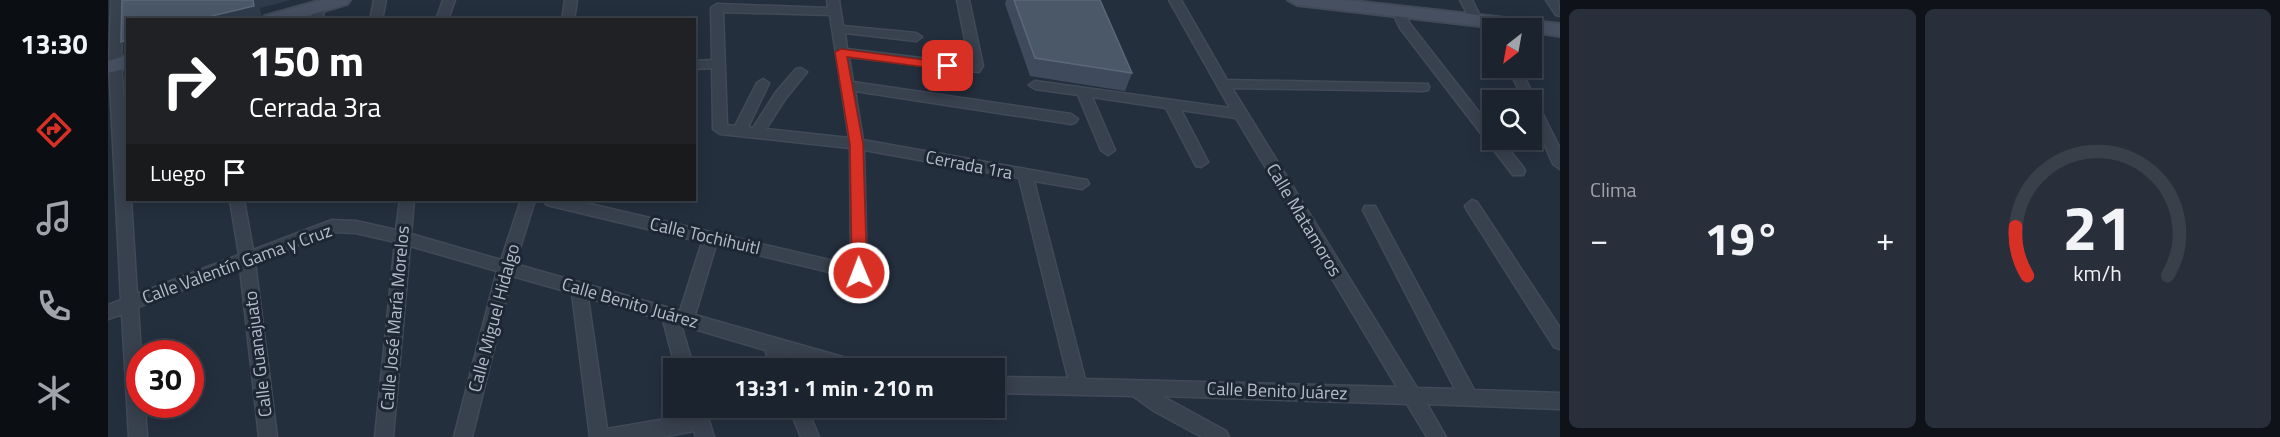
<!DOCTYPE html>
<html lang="es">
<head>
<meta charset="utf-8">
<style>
  :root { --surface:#1b232e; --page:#282f3a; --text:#f1f3f6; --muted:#a0a4aa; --line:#39404a; --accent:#d93025 }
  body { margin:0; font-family:"Titillium Web",sans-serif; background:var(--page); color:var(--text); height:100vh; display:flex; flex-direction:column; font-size:22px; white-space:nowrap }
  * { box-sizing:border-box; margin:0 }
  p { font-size:20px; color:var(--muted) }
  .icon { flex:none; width:33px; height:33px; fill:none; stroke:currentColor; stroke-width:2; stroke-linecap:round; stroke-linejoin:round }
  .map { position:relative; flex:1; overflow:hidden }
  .drawer { display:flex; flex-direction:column; gap:9px; padding:9px; background:#0f1319; width:720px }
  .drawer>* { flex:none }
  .top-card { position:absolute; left:18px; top:18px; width:570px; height:183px; border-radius:0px; box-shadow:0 3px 15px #0003,0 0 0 2px var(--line); background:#202124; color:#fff; overflow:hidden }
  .needle { width:39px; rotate:211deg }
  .controls { position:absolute; left:1374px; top:18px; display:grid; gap:12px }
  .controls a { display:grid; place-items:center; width:60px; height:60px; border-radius:0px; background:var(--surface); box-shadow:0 3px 15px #0003,0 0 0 2px var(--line); font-size:30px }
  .speed { position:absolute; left:18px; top:340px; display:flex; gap:12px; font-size:30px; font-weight:700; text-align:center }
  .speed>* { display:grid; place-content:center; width:78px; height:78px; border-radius:50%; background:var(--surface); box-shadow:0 3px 15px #0003,0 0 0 2px var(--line); line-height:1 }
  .speed .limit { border:9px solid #d22; background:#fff; color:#111 }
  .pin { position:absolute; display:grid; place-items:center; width:51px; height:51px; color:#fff; margin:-26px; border-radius:12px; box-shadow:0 3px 9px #0006 }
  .me { position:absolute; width:66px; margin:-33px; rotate:359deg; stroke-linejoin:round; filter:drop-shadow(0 0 4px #0008) }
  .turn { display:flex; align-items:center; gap:21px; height:126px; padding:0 24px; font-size:27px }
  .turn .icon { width:78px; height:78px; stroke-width:2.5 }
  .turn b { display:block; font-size:42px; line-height:51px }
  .then { display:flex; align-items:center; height:57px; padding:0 24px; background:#0003; gap:12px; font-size:22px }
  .big { font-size:45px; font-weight:700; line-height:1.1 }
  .drawer .card { flex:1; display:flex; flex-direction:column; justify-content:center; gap:9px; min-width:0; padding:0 21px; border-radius:9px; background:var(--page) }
  .drawer .dial { align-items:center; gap:0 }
  .dial svg { height:156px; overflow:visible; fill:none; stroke:var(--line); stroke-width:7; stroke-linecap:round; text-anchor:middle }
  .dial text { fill:var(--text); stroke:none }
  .heat { display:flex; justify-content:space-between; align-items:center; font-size:33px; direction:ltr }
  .drawer .tiles { flex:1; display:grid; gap:9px; grid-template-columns:repeat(2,1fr) }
  .trip { position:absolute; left:555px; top:358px; width:342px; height:60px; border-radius:0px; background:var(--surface); box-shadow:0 3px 15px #0003,0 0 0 2px var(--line); font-weight:700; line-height:60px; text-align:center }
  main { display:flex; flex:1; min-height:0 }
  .tabs { display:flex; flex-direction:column; width:108px; justify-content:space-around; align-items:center; background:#0b0e12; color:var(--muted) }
  .tabs .icon { width:42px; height:42px }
  .tabs .active { color:var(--accent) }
  .tabs b { font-size:27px; color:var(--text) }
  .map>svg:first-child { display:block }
</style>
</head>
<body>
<main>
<nav class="tabs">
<b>13:30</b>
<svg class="icon active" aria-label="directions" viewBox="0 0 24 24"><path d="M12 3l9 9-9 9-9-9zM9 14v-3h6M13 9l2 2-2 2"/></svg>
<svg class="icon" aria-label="music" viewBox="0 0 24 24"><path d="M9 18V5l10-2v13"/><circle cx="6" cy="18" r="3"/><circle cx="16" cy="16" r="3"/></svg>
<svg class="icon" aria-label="phone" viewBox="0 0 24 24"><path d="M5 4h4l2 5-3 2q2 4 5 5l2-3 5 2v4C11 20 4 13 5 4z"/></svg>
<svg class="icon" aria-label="climate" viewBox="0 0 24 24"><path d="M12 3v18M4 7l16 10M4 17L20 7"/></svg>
</nav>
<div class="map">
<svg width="1452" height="437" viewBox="0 0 1452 437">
  <rect width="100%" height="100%" fill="#242f3e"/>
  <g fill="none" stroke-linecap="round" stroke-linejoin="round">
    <g stroke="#414a57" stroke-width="3">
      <path id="street" d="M 3,0 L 15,0 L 13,65 L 20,154 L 20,200 L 23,200 L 29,294 L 131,255 L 122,200 L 136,200 L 145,250 L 224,220 L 248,221 L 288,230 L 292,200 L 306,200 L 303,234 L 393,260 L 413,200 L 427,200 L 407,264 L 572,311 L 594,242 L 443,206 L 438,204 L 436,200 L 465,200 L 743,265 L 742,148 L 612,134 L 605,129 L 604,68 L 586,69 L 586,61 L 604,60 L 603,8 L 609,4 L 720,8 L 719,0 L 731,0 L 735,26 L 808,33 L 814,37 L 808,41 L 737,33 L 739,49 L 862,64 L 849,0 L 861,0 L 875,66 L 871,72 L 741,57 L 745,82 L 963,114 L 970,119 L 968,122 L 963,124 L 747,91 L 755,140 L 979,180 L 981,184 L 974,189 L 926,181 L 977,379 L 1289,387 L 1128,118 L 1073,110 L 1100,162 L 1093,167 L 1088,166 L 1058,108 L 984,97 L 1007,150 L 1000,155 L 993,150 L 970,95 L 927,89 L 921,85 L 927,81 L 1122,108 L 1061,0 L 1073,0 L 1119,80 L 1320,84 L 1321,87 L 1320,90 L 1315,91 L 1124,88 L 1309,388 L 1347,389 L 1255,210 L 1257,206 L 1267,206 L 1366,390 L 1452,393 L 1452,409 L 1319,404 L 1338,437 L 1319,437 L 1299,404 L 1054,396 L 1118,431 L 1121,437 L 1094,437 L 1046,411 L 1025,396 L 886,393 L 886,377 L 960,378 L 911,178 L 756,150 L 759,273 L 757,278 L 751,279 L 608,245 L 587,315 L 749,361 L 755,364 L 758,369 L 722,369 L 676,355 L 682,369 L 664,369 L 657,350 L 573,325 L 586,369 L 568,369 L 555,320 L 480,298 L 499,429 L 581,415 L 579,408 L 597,408 L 606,437 L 588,437 L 586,431 L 554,437 L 482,437 L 464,293 L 404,276 L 364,437 L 346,437 L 389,271 L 302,246 L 285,437 L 267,437 L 287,242 L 248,233 L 225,232 L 147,262 L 169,437 L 151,437 L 132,268 L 30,307 L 33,354 L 32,354 L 32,405 L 37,405 L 39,437 L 21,437 L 14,314 L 0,319 L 0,305 L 13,300 L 1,65 ZM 615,12 L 722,15 L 741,138 L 658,129 L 678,98 L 699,72 L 693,68 L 688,69 L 668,92 L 645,128 L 640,127 L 661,83 L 655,79 L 649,83 L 627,126 L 619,125 Z
        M 266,0 L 278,0 L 274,20 L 262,20 Z
        M 335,0 L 347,0 L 340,20 L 328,20 Z
        M 457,0 L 469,0 L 466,20 L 454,20 Z
        M 1352,0 L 1364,0 L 1374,20 L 1372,23 L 1364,23 Z
        M 1438,0 L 1450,0 L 1452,16 L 1448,15 Z
        M 210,2 L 216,6 L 215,20 L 203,20 L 204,6 Z
        M 1290,7 L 1294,8 L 1302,24 L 1384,129 L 1384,140 L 1393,140 L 1415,167 L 1417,171 L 1415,175 L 1405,175 L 1292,28 L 1284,11 Z
        M 1400,68 L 1412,68 L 1452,149 L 1452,169 L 1445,164 L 1424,117 L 1424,100 L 1416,100 Z
        M 1364,200 L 1369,202 L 1452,328 L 1452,349 L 1446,347 L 1359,210 L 1357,206 Z
        M 681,408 L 699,408 L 711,437 L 693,437 Z"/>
    </g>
    <g stroke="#414a57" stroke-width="4">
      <path id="secondary" d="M 214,0 L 242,0 L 239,4 L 185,20 L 154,20 L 157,16 Z
        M 1180,0 L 1236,0 L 1452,24 L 1452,36 L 1424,32 L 1424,28 L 1390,28 L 1189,5 Z
        M 20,55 L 20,68 L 0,73 L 0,61 Z"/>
    </g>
    <use href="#street" fill="#38414e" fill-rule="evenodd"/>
    <use href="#secondary" fill="#465061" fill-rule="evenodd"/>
  </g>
  <path fill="#3f4b5c" d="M 898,0 L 992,0 L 1024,73 L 1017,91 L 922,76 L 897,4 Z"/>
  <path fill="#2f3b4b" d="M 145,0 L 183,0 L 152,8 L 154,17 L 141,20 L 87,20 Z
    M 20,40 L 20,49 L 13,42 Z"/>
  <path fill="#4b5868" stroke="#5c6777" stroke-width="1.5" d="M 14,0 L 145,0 L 146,6 L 87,20 L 20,20 L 20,40 L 13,42 Z
    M 906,0 L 992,0 L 1024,73 L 927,58 Z"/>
  <path fill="#d93025" stroke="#8d1f18" stroke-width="1.5" d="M 733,49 L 840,63 L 846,66 L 840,70 L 739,57 L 755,144 L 759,273 L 751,279 L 744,273 L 742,144 L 727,52 Z"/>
  <g text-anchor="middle" stroke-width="6" stroke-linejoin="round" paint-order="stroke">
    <g font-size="18" fill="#b4bcc9" stroke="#1d2633">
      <text transform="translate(861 165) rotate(11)" y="6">Cerrada 1ra</text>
      <text transform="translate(1196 220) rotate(59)" y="6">Calle Matamoros</text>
      <text transform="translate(597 236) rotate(13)" y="6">Calle Tochihuitl</text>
      <text transform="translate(129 264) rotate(-20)" y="6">Calle Valentín Gama y Cruz</text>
      <text transform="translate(522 303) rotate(16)" y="6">Calle Benito Juárez</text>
      <text transform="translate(287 318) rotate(-85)" y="6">Calle José María Morelos</text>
      <text transform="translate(386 318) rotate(-75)" y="6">Calle Miguel Hidalgo</text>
      <text transform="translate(150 354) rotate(-97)" y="6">Calle Guanajuato</text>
      <text transform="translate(1169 391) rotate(2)" y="6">Calle Benito Juárez</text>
    </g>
  </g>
</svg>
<div class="controls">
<a><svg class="needle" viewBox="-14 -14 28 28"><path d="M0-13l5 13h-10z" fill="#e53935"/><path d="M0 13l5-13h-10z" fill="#a0a4aa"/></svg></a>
<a><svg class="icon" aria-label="search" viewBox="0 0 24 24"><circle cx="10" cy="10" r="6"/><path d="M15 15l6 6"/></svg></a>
</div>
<div class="speed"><div class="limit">30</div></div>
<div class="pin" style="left:840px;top:66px;background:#d93025"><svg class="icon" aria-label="arrive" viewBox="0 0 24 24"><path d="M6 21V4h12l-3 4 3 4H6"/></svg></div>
<svg class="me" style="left:751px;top:273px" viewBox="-20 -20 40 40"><circle r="17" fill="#d93025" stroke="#fff" stroke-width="3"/><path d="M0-11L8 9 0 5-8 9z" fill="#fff"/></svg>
<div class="trip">13:31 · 1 min · 210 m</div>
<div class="top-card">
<div class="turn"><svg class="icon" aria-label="right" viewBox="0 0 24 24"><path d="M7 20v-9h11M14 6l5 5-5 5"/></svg><div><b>150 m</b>Cerrada 3ra</div></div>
<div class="then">Luego<svg class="icon" aria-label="arrive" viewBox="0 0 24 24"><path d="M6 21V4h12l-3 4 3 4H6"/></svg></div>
</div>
</div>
<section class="drawer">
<div class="tiles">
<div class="card"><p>Clima</p>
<div class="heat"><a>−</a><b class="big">19°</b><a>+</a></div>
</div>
<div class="card dial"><svg viewBox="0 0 100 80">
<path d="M14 69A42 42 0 1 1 86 69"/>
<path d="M14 69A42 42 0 0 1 8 44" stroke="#d93025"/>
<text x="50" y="56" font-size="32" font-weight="700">21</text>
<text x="50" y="72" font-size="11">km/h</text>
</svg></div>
</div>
</section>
</main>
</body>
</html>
